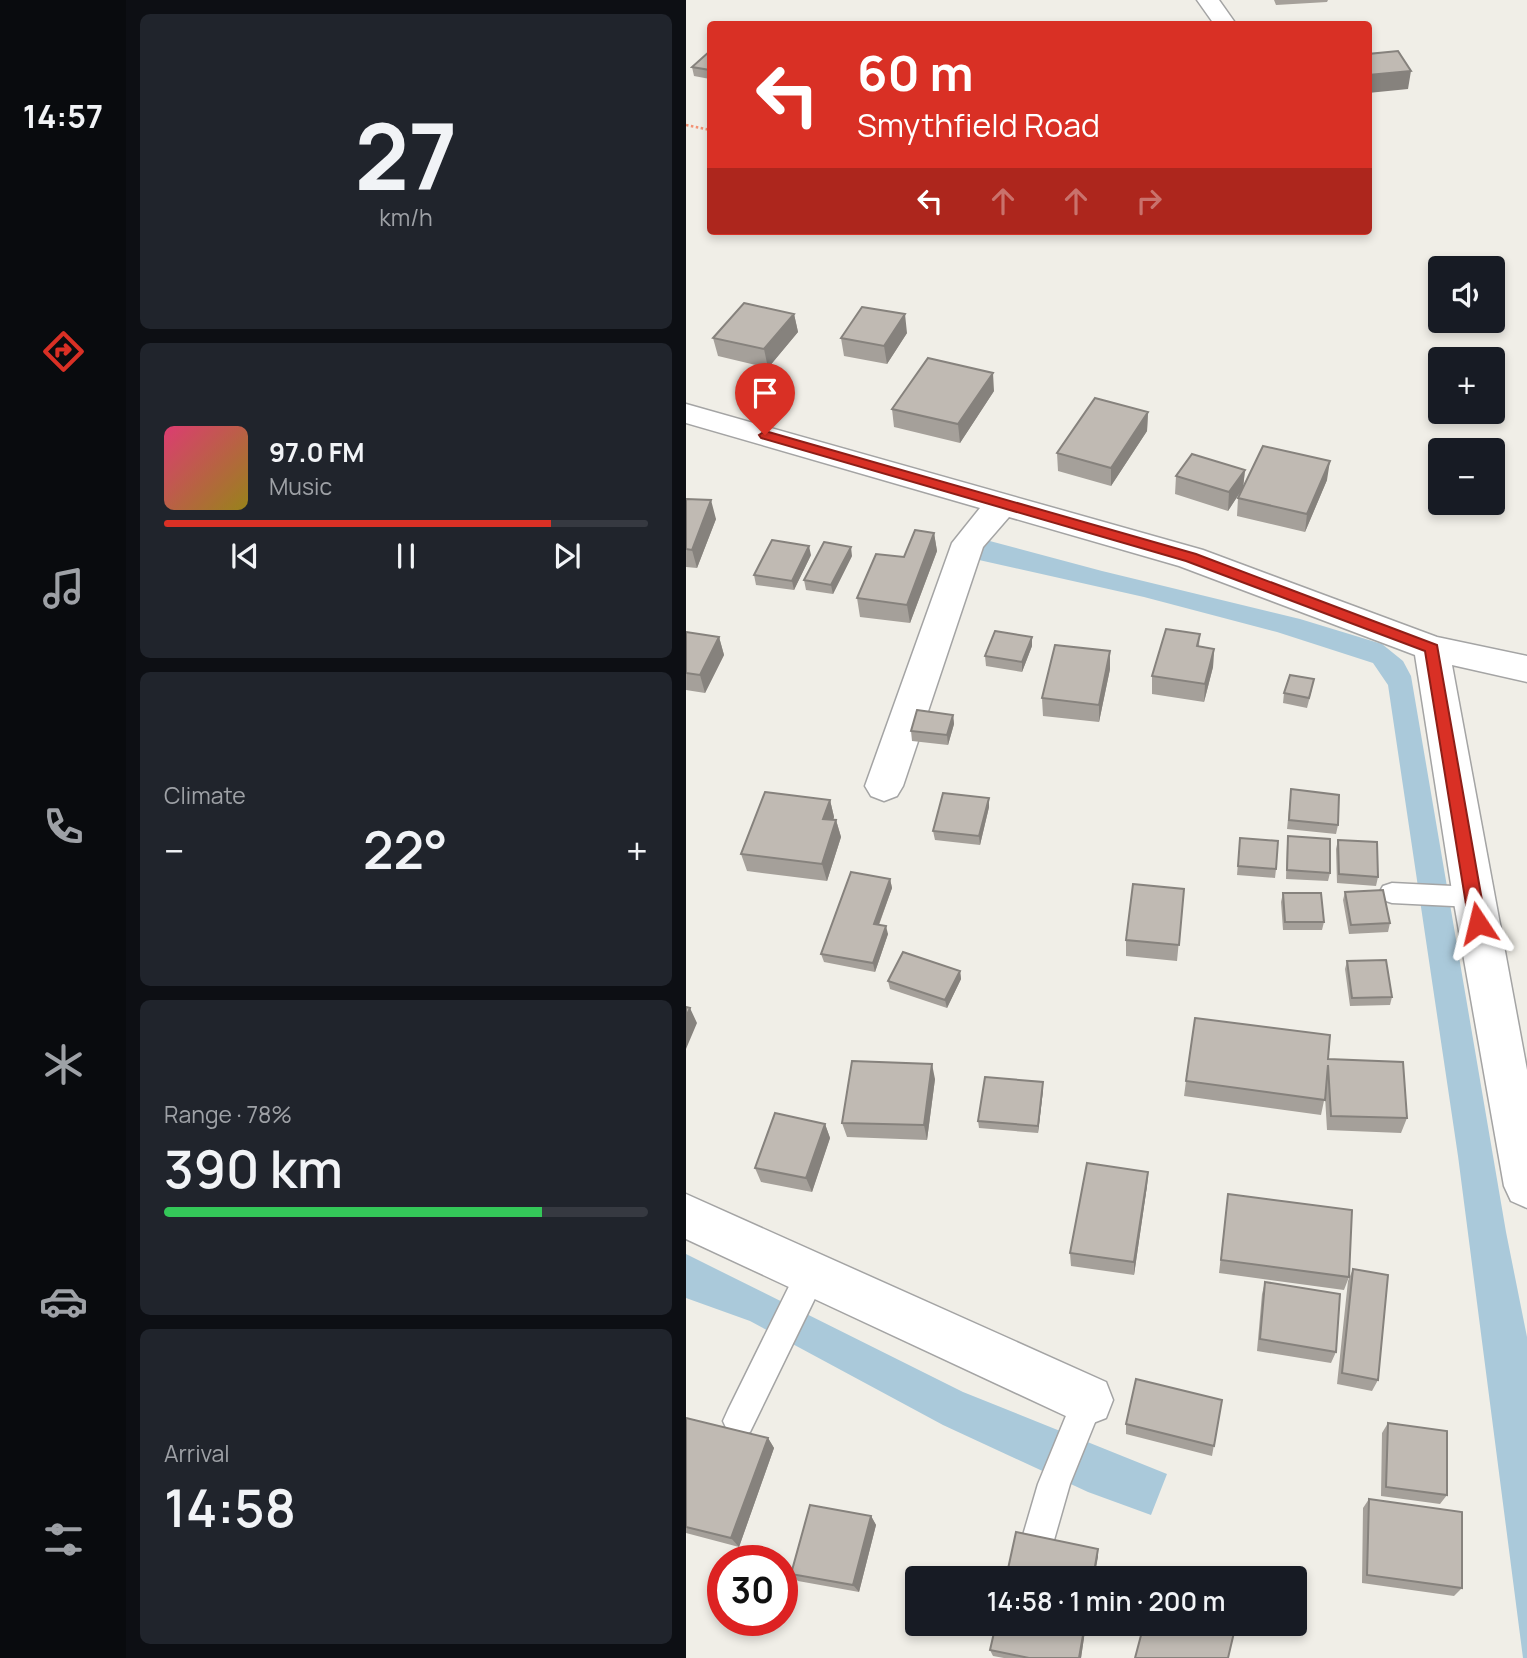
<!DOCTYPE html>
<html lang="en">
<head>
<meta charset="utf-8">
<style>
  :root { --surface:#171b24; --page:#20242c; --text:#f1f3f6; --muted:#9ea1a6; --line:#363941; --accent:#d93025 }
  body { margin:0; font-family:Manrope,sans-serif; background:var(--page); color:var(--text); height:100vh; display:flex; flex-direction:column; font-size:26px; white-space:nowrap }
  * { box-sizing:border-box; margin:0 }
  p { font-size:23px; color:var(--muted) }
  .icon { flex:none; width:38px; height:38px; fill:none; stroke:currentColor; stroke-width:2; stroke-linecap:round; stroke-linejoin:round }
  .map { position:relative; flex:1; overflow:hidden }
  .panel { display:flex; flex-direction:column; gap:14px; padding:14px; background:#0d0f14; width:560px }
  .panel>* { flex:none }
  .hud { position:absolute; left:21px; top:21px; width:665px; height:214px; border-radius:7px; box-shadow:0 4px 10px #0003; background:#d93025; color:#fff; overflow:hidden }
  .controls { position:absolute; left:742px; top:256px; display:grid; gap:14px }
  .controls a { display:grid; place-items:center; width:77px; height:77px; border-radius:7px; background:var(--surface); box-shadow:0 4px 10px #0003; font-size:35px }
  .speed { position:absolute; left:21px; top:1545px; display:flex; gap:14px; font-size:35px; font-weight:700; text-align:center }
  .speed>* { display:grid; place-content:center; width:91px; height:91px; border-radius:50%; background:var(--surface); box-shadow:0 4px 10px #0003; line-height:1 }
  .speed .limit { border:10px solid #d22; background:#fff; color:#111 }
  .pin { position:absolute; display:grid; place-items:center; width:60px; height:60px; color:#fff; margin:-72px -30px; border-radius:50% 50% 50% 0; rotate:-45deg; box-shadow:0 0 7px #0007 }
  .pin .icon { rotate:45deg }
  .me { position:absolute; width:77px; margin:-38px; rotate:350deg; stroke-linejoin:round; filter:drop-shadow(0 0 5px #0008) }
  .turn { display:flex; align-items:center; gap:24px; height:147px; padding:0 35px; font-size:32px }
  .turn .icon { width:91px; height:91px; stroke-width:2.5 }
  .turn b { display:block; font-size:49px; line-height:60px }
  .lanes { display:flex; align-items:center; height:66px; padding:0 35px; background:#0003; justify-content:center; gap:35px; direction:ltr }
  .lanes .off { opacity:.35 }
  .big { font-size:52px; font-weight:600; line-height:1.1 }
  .panel .card { flex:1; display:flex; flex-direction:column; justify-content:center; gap:10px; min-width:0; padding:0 24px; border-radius:10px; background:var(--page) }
  .panel .dial { align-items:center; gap:0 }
  .dial b { font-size:91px; line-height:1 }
  .song { display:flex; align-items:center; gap:21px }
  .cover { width:84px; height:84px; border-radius:10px; background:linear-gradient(135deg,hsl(340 70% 55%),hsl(50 70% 35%)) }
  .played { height:7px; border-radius:4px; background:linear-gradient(90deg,var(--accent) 80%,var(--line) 80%) }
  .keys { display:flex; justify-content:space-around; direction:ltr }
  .heat { display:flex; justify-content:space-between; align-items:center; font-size:38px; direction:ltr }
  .charge { height:10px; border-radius:5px; background:linear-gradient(90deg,#34c759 78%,var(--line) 0) }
  .trip { position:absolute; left:219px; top:1566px; width:402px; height:70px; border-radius:7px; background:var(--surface); box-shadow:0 4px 10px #0003; font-weight:600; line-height:70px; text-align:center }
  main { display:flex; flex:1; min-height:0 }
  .tab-bar { display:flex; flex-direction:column; width:126px; justify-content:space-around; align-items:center; background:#090b0e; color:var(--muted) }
  .tab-bar .icon { width:49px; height:49px }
  .tab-bar .selected { color:var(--accent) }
  .tab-bar b { font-size:32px; color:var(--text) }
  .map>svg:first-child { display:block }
</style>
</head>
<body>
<main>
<nav class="tab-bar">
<b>14:57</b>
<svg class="icon selected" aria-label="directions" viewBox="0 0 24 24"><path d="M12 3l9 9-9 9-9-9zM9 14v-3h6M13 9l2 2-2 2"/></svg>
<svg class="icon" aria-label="music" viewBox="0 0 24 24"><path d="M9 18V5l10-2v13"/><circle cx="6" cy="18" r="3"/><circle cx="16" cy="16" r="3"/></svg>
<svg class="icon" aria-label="phone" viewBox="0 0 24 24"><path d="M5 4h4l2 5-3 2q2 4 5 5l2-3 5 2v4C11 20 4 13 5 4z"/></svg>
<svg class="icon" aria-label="climate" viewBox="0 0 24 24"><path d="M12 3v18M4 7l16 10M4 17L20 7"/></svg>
<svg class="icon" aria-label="car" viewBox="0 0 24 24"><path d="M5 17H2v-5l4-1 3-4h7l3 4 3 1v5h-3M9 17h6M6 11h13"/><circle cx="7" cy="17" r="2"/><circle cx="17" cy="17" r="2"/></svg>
<svg class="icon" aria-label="filters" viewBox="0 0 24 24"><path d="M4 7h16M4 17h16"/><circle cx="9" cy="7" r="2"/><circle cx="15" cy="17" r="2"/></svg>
</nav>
<section class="panel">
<div class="card dial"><b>27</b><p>km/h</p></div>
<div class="card">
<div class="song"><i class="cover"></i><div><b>97.0 FM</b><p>Music</p></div></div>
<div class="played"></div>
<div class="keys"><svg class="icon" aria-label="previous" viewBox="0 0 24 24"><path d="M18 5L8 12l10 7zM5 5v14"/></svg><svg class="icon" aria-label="pause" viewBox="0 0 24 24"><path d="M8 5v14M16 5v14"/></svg><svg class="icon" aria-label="next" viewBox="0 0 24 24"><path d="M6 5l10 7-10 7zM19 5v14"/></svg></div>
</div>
<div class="card"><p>Climate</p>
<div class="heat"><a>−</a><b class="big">22°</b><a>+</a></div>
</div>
<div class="card"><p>Range · 78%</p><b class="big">390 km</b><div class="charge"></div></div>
<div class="card"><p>Arrival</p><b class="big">14:58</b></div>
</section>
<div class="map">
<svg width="841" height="1658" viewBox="0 0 841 1658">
  <rect width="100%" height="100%" fill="#f0eee7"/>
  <path fill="#aac9da" d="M 300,540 L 416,571 L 614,619 L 696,644 L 717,661 L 725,676 L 820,1232 L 841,1337 L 841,1658 L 837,1658 L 772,1156 L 702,685 L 687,663 L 591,632 L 458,597 L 293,560 Z
    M 0,1254 L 277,1392 L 481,1474 L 465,1515 L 402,1492 L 257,1425 L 64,1321 L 0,1298 Z"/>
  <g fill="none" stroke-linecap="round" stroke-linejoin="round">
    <g stroke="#a4a4a4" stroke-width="3">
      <path id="lane" d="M 706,883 L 787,887 L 796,890 L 800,897 L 796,904 L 787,907 L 706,903 L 697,900 L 693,893 L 697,886 Z
        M 125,1259 L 136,1264 L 140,1274 L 136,1284 L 64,1432 L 53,1437 L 42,1432 L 37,1421 L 42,1410 L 114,1264 Z
        M 402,1384 L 413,1389 L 418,1400 L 384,1484 L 364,1554 L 352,1559 L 340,1554 L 335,1542 L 352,1484 L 391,1389 Z"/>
    </g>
    <g stroke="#a4a4a4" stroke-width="3">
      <path id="street" d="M 511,0 L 533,0 L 550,24 L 528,24 Z
        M 0,404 L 517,550 L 751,637 L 841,656 L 841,682 L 766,665 L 841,1070 L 841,1208 L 825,1201 L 818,1186 L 767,897 L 729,655 L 493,566 L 323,517 L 297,547 L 217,786 L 211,796 L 198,801 L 185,796 L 179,786 L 266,543 L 294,508 L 0,423 Z
        M 0,1194 L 420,1382 L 427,1400 L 420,1418 L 402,1425 L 384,1418 L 0,1239 Z"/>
    </g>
    <path stroke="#f29275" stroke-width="2.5" stroke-dasharray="2.5 2.5" stroke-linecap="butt" d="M 0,125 L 24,130"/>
    <use href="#lane" fill="#fff" fill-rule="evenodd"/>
    <use href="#street" fill="#fff" fill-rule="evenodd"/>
  </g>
  <path fill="#a5a09a" d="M 588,0 L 642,0 L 641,2 L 590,5 Z
    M 24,51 L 24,79 L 8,76 L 6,67 Z
    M 108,314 L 112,332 L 82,368 L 32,356 L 27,338 Z
    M 221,333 L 201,364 L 158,356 L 155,338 Z
    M 308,391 L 274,443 L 208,427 L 206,409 Z
    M 462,412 L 461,431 L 425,486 L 372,471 L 371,453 Z
    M 559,470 L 557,488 L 641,480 L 619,532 L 551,516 L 552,498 L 556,489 L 542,511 L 489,494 L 490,476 Z
    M 0,499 L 30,519 L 11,568 L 0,567 Z
    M 248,533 L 251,551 L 224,623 L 174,617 L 171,598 Z
    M 125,555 L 108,590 L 70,585 L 68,575 Z
    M 166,556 L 147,594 L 120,590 L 118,580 Z
    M 0,632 L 33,637 L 38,655 L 19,693 L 0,690 Z
    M 514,634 L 513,646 L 528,649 L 527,667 L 518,702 L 466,694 L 466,676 Z
    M 346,637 L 346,646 L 336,672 L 300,666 L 299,656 Z
    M 424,669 L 413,722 L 357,716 L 356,698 Z
    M 626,689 L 621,708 L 597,703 L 598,693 Z
    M 267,715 L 268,724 L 262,745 L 226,741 L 225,731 Z
    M 605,789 L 652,825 L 650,834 L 601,829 Z
    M 303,798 L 303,807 L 294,845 L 249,840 L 247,831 Z
    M 144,800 L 148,817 L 147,820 L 150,820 L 155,837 L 141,881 L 61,871 L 55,854 Z
    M 602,836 L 644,873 L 642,881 L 600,879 L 601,844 Z
    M 554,838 L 590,869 L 589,878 L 551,875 Z
    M 652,840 L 692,877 L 690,886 L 651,883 L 650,849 Z
    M 204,879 L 206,888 L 193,925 L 202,934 L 189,972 L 138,962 L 135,954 Z
    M 498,889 L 491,961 L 440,956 L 440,940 Z
    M 659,892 L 704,923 L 702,932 L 663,934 L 657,900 Z
    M 597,893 L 638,922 L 636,930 L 597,930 L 595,902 Z
    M 661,961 L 706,997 L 704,1005 L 664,1006 L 659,969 Z
    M 274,971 L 275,979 L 261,1008 L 204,989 L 202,981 Z
    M 642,1059 L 721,1118 L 715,1133 L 641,1130 L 639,1096 L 635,1115 L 498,1096 L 500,1081 Z
    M 249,1079 L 241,1140 L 161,1137 L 156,1123 Z
    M 357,1082 L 357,1090 L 352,1133 L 293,1128 L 292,1121 Z
    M 139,1124 L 144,1138 L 126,1192 L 75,1182 L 69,1168 Z
    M 462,1172 L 461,1186 L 448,1275 L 385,1266 L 384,1253 Z
    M 542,1194 L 663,1277 L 658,1290 L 533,1273 Z
    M 667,1269 L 692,1380 L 686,1391 L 651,1384 L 662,1281 Z
    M 579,1282 L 650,1352 L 645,1363 L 571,1351 L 576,1294 Z
    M 536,1400 L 526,1456 L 440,1434 L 440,1424 Z
    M 0,1418 L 82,1438 L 88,1448 L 53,1547 L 0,1533 Z
    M 702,1423 L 761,1495 L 754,1504 L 695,1496 L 696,1433 Z
    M 683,1499 L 776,1588 L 768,1596 L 676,1583 L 677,1508 Z
    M 185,1516 L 190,1525 L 173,1592 L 112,1581 L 105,1574 Z
    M 310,1624 L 400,1624 L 395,1658 L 318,1658 L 307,1656 L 304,1650 Z"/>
  <path fill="#86827d" d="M 725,71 L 722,89 L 682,93 L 682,75 Z
    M 108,314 L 112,332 L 82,368 L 78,349 Z
    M 219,314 L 221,333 L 201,364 L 198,346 Z
    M 307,373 L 308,391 L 274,443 L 272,424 Z
    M 462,412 L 461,431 L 425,486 L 425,468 Z
    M 644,461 L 641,480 L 619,532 L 621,514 Z
    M 559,470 L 557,488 L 542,511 L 543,492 Z
    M 25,500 L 30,519 L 11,568 L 6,550 Z
    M 248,533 L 251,551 L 224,623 L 221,605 Z
    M 123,546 L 125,555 L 108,590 L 106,581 Z
    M 165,547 L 166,556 L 147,594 L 145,585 Z
    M 33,637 L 38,655 L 19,693 L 14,675 Z
    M 346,637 L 346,646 L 336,672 L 336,662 Z
    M 528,649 L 527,667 L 518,702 L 519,684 Z
    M 424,651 L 424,669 L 413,722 L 413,705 Z
    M 267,715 L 268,724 L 262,745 L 261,735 Z
    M 303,798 L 303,807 L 294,845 L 293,836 Z
    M 144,800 L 148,817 L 142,836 L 137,819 Z
    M 150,820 L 155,837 L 141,881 L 136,864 Z
    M 204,879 L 206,888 L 190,932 L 188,924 Z
    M 200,926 L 202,934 L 189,972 L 187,963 Z
    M 274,971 L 275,979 L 261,1008 L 259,1000 Z
    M 4,1008 L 11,1023 L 0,1049 L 0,1017 Z
    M 246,1064 L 249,1079 L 241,1140 L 238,1125 Z
    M 357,1082 L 357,1090 L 352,1133 L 352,1126 Z
    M 139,1124 L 144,1138 L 126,1192 L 120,1178 Z
    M 462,1172 L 461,1186 L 448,1275 L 448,1262 Z
    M 82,1438 L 88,1448 L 53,1547 L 45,1538 Z
    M 185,1516 L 190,1525 L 173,1592 L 167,1585 Z
    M 412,1549 L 412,1557 L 408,1578 L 407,1578 Z
    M 399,1624 L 400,1624 L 395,1658 L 393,1658 Z"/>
  <path fill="#c0bab3" stroke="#86827d" stroke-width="2" d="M 24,51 L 24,70 L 6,67 Z
    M 712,51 L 725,71 L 682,75 L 682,54 Z
    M 58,303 L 108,314 L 78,349 L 27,338 Z
    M 176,307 L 219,314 L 198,346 L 155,338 Z
    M 242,358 L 307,373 L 272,424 L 206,409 Z
    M 409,398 L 462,412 L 425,468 L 371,453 Z
    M 577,446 L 644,461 L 621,514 L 552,498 Z
    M 506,454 L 559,470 L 543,492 L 490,476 Z
    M 0,499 L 25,500 L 6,550 L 0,549 Z
    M 229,530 L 248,533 L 221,605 L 171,598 L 190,554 L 218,557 Z
    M 86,540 L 123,546 L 106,581 L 68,575 Z
    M 138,542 L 165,547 L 145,585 L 118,580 Z
    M 480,629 L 514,634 L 511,646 L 528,649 L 519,684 L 466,676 Z
    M 309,631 L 346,637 L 336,662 L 299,656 Z
    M 0,632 L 33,637 L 14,675 L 0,673 Z
    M 369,645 L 424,651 L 413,705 L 356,698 Z
    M 604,675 L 628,679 L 623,698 L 598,693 Z
    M 231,710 L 267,715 L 261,735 L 225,731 Z
    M 605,789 L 653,795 L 652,825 L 603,820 Z
    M 79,792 L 144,800 L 137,819 L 150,820 L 136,864 L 55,854 Z
    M 257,793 L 303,798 L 293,836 L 247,831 Z
    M 602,836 L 644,839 L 644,873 L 601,870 Z
    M 554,838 L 592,841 L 590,869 L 552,866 Z
    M 652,840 L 691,842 L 692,877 L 653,874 Z
    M 165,872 L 204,879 L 188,924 L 200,926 L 187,963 L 135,954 Z
    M 447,884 L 498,889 L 493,945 L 440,940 Z
    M 697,890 L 704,923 L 665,925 L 659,892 Z
    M 597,893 L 635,893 L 638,922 L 599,922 Z
    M 217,952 L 274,971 L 259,1000 L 202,981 Z
    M 700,960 L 706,997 L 666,998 L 661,961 Z
    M 0,1007 L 4,1008 L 0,1017 Z
    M 509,1018 L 644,1035 L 642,1059 L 717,1062 L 721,1118 L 645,1116 L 642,1065 L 639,1100 L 500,1081 Z
    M 166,1061 L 246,1064 L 238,1125 L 156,1123 Z
    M 299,1077 L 357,1082 L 352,1126 L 292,1121 Z
    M 89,1113 L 139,1124 L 120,1178 L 69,1168 Z
    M 401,1163 L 462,1172 L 448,1262 L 384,1253 Z
    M 542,1194 L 666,1210 L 663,1277 L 535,1260 Z
    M 667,1269 L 702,1275 L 692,1380 L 656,1373 Z
    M 579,1282 L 654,1294 L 650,1352 L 574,1339 Z
    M 450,1379 L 536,1400 L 528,1446 L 440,1424 Z
    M 0,1418 L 82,1438 L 45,1538 L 0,1527 Z
    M 702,1423 L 761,1431 L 761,1495 L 700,1487 Z
    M 683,1499 L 776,1512 L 776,1588 L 681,1575 Z
    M 124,1505 L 185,1516 L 167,1585 L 105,1574 Z
    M 330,1532 L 412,1549 L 407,1578 L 320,1578 Z
    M 310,1624 L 399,1624 L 393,1658 L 343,1658 L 304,1650 Z
    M 458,1624 L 550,1624 L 542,1658 L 449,1658 Z"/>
  <path fill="#d93025" stroke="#8d1f18" stroke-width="2" d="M 79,431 L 510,554 L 751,645 L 800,923 L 798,928 L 786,928 L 783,923 L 739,651 L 500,561 L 75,438 L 73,435 Z"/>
</svg>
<div class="controls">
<a><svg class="icon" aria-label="sound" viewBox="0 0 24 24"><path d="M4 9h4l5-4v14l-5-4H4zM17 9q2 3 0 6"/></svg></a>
<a>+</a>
<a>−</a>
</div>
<div class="speed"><div class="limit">30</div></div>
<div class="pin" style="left:79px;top:435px;background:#d93025"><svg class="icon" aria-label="arrive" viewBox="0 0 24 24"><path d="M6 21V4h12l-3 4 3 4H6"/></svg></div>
<svg class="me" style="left:792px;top:923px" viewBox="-20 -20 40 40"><path d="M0-17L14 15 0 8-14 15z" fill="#d93025" stroke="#fff" stroke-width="4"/></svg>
<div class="trip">14:58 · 1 min · 200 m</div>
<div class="hud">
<div class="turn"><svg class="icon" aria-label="left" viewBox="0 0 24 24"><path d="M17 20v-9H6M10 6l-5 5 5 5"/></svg><div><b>60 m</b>Smythfield Road</div></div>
<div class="lanes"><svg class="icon" aria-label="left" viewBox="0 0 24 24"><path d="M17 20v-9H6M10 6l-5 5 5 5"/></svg><svg class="icon off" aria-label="ahead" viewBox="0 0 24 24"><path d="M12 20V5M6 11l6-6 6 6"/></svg><svg class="icon off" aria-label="ahead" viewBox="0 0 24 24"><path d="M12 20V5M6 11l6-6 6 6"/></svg><svg class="icon off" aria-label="right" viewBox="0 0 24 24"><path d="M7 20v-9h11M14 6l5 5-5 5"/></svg></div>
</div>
</div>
</main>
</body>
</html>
